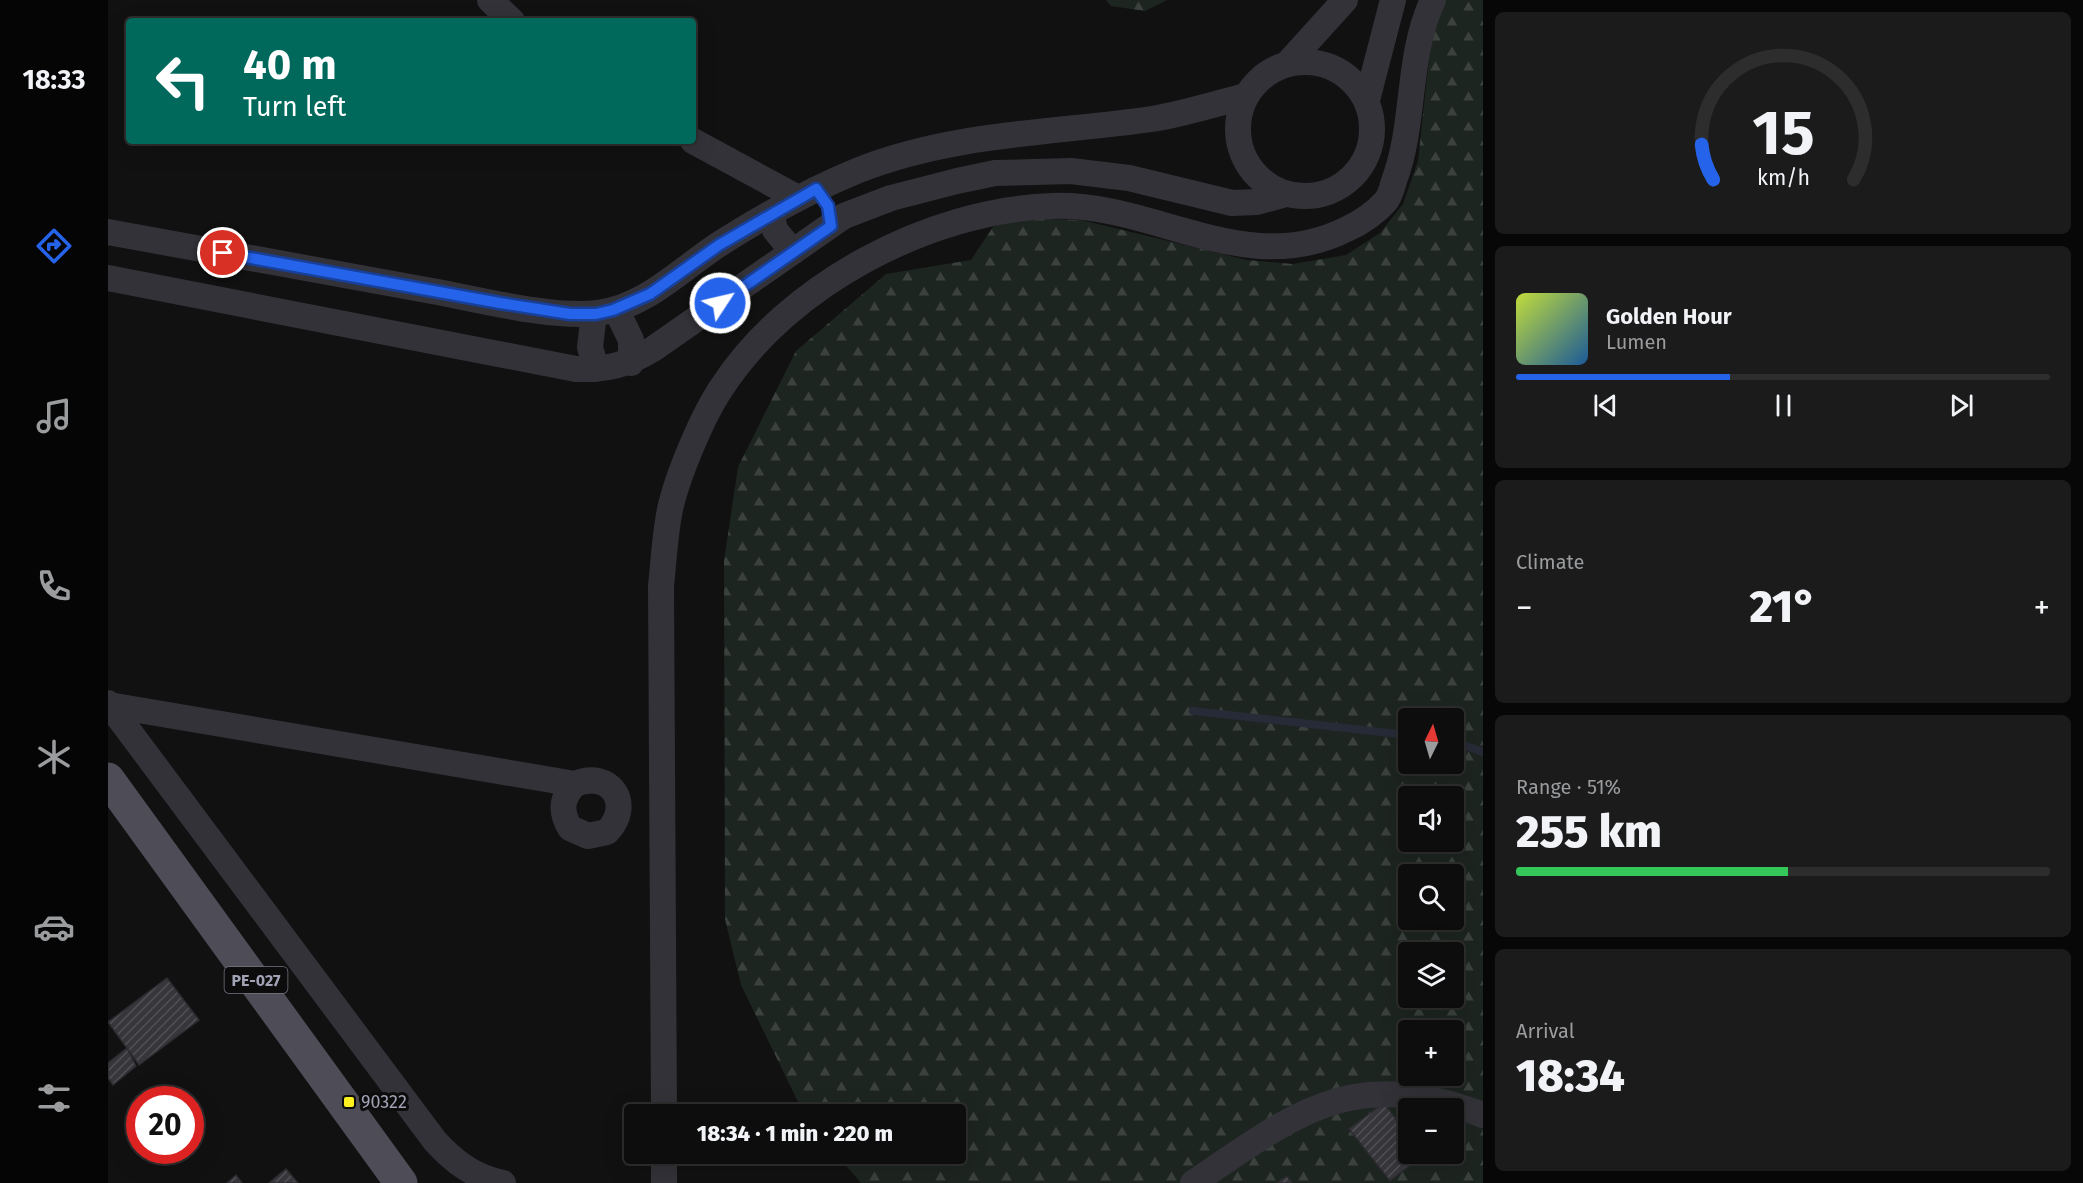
<!DOCTYPE html>
<html lang="en">
<head>
<meta charset="utf-8">
<style>
  :root { --surface:#0d0d0e; --page:#1b1b1c; --text:#f1f3f6; --muted:#9a9c9e; --line:#2d2d2e; --accent:#2563eb }
  body { margin:0; font-family:"Fira Sans",sans-serif; background:var(--page); color:var(--text); height:100vh; display:flex; flex-direction:column; font-size:22px; white-space:nowrap }
  * { box-sizing:border-box; margin:0 }
  p { font-size:20px; color:var(--muted) }
  .icon { flex:none; width:33px; height:33px; fill:none; stroke:currentColor; stroke-width:2; stroke-linecap:round; stroke-linejoin:round }
  .map { position:relative; flex:1; overflow:hidden }
  .panel { display:flex; flex-direction:column; gap:12px; padding:12px; background:#070708; width:600px }
  .panel>* { flex:none }
  .hud { position:absolute; left:18px; top:18px; width:570px; height:126px; border-radius:6px; box-shadow:0 6px 24px #0002,0 0 0 2px var(--line); background:#00695c; color:#fff; overflow:hidden }
  .needle { width:39px; rotate:5deg }
  .controls { position:absolute; left:1290px; top:708px; display:grid; gap:12px }
  .controls a { display:grid; place-items:center; width:66px; height:66px; border-radius:6px; background:var(--surface); box-shadow:0 6px 24px #0002,0 0 0 2px var(--line); font-size:30px }
  .speed { position:absolute; left:18px; top:1086px; display:flex; gap:12px; font-size:30px; font-weight:700; text-align:center }
  .speed>* { display:grid; place-content:center; width:78px; height:78px; border-radius:50%; background:var(--surface); box-shadow:0 6px 24px #0002,0 0 0 2px var(--line); line-height:1 }
  .speed .limit { border:9px solid #d22; background:#fff; color:#111 }
  .pin { position:absolute; display:grid; place-items:center; width:51px; height:51px; color:#fff; margin:-26px; border:3px solid #fff; border-radius:50%; box-shadow:0 2px 6px #0007 }
  .me { position:absolute; width:66px; margin:-33px; rotate:55deg; stroke-linejoin:round; filter:drop-shadow(0 0 4px #0008) }
  .turn { display:flex; align-items:center; gap:21px; height:126px; padding:0 18px; font-size:27px }
  .turn .icon { width:78px; height:78px; stroke-width:2.5 }
  .turn b { display:block; font-size:42px; line-height:51px }
  .big { font-size:45px; font-weight:800; line-height:1.1 }
  .panel .card { flex:1; display:flex; flex-direction:column; justify-content:center; gap:9px; min-width:0; padding:0 21px; border-radius:9px; background:var(--page) }
  .panel .dial { align-items:center; gap:0 }
  .dial svg { height:156px; overflow:visible; fill:none; stroke:var(--line); stroke-width:7; stroke-linecap:round; text-anchor:middle }
  .dial text { fill:var(--text); stroke:none }
  .song { display:flex; align-items:center; gap:18px }
  .cover { width:72px; height:72px; border-radius:9px; background:linear-gradient(135deg,hsl(70 70% 55%),hsl(210 70% 35%)) }
  .played { height:6px; border-radius:3px; background:linear-gradient(90deg,var(--accent) 40%,var(--line) 40%) }
  .keys { display:flex; justify-content:space-around; direction:ltr }
  .heat { display:flex; justify-content:space-between; align-items:center; font-size:33px; direction:ltr }
  .charge { height:9px; border-radius:4px; background:linear-gradient(90deg,#34c759 51%,var(--line) 0) }
  .trip { position:absolute; left:516px; top:1104px; width:342px; height:60px; border-radius:6px; background:var(--surface); box-shadow:0 6px 24px #0002,0 0 0 2px var(--line); font-weight:800; line-height:60px; text-align:center }
  main { display:flex; flex:1; min-height:0 }
  .menu { display:flex; flex-direction:column; width:108px; justify-content:space-around; align-items:center; background:#050506; color:var(--muted) }
  .menu .icon { width:42px; height:42px }
  .menu .on { color:var(--accent) }
  .menu b { font-size:27px; color:var(--text) }
  .map>svg:first-child { display:block }
</style>
</head>
<body>
<main>
<nav class="menu">
<b>18:33</b>
<svg class="icon on" aria-label="directions" viewBox="0 0 24 24"><path d="M12 3l9 9-9 9-9-9zM9 14v-3h6M13 9l2 2-2 2"/></svg>
<svg class="icon" aria-label="music" viewBox="0 0 24 24"><path d="M9 18V5l10-2v13"/><circle cx="6" cy="18" r="3"/><circle cx="16" cy="16" r="3"/></svg>
<svg class="icon" aria-label="phone" viewBox="0 0 24 24"><path d="M5 4h4l2 5-3 2q2 4 5 5l2-3 5 2v4C11 20 4 13 5 4z"/></svg>
<svg class="icon" aria-label="climate" viewBox="0 0 24 24"><path d="M12 3v18M4 7l16 10M4 17L20 7"/></svg>
<svg class="icon" aria-label="car" viewBox="0 0 24 24"><path d="M5 17H2v-5l4-1 3-4h7l3 4 3 1v5h-3M9 17h6M6 11h13"/><circle cx="7" cy="17" r="2"/><circle cx="17" cy="17" r="2"/></svg>
<svg class="icon" aria-label="filters" viewBox="0 0 24 24"><path d="M4 7h16M4 17h16"/><circle cx="9" cy="7" r="2"/><circle cx="15" cy="17" r="2"/></svg>
</nav>
<div class="map">
<svg width="1375" height="1183" viewBox="0 0 1375 1183">
  <defs>
    <pattern id="forest-firs" width="22" height="20" patternUnits="userSpaceOnUse" patternTransform="scale(1.5)"><rect width="22" height="20" fill="#1d2520"/><path d="M5 1l3.5 6h-7zM16 11l3.5 6h-7z" fill="#3b423e"/></pattern>
    <pattern id="building-hatch" width="6" height="6" patternUnits="userSpaceOnUse" patternTransform="scale(1.5)"><rect width="6" height="6" fill="#36363b"/><path d="M-1 1l2-2M0 6l6-6M5 7l2-2" fill="none" stroke="#505055"/></pattern>
  </defs>
  <rect width="100%" height="100%" fill="#111112"/>
  <path fill="url(#forest-firs)" fill-rule="evenodd" d="M 998,0 L 1059,0 L 1037,11 L 1003,6 Z
    M 1335,0 L 1375,0 L 1375,1183 L 753,1183 L 728,1154 L 848,1154 L 848,1114 L 696,1114 L 633,985 L 617,919 L 616,561 L 630,467 L 688,351 L 778,274 L 863,260 L 885,227 L 913,218 L 973,220 L 1139,260 L 1185,264 L 1238,255 L 1272,233 L 1295,204 L 1310,161 L 1324,30 ZM 1300,718 L 1346,718 L 1346,764 L 1300,764 ZM 1300,796 L 1346,796 L 1346,842 L 1300,842 ZM 1300,874 L 1346,874 L 1346,920 L 1300,920 ZM 1300,952 L 1346,952 L 1346,998 L 1300,998 ZM 1300,1030 L 1346,1030 L 1346,1076 L 1300,1076 ZM 1300,1108 L 1346,1108 L 1346,1154 L 1300,1154 Z"/>
  <g fill="none" stroke-linecap="round" stroke-linejoin="round">
    <path stroke="#272b37" stroke-width="8" d="M 1085,711 L 1300,735
      M 1346,742 L 1375,752"/>
  </g>
  <path fill="url(#building-hatch)" stroke="#2c2b2f" stroke-width="1.5" d="M 59,978 L 91,1020 L 31,1065 L 0,1022 Z
    M 19,1048 L 28,1066 L 5,1085 L 0,1078 L 0,1063 Z
    M 1276,1103 L 1300,1135 L 1300,1154 L 1316,1154 L 1282,1181 L 1241,1129 Z
    M 178,1169 L 190,1183 L 161,1183 Z
    M 128,1175 L 134,1183 L 119,1183 Z
    M 1179,1176 L 1184,1183 L 1169,1183 Z"/>
  <g fill="none" stroke-linecap="round" stroke-linejoin="round">
    <path stroke="#323238" stroke-width="26" d="M 382,0 L 404,21
      M1130 129a67 67 0 1 1 134 0a67 67 0 1 1-134 0Z
      M 1180,63 L 1237,0
      M 1259,100 L 1285,0
      M 585,141 L 690,198
      M 663,213 L 667,230 L 685,252
      M 0,232 C 108,251 216,271 324,291 C 369,299 445,319 490,313 C 538,307 574,268 613,243 C 657,215 702,190 751,170 C 845,133 945,133 1044,119 C 1075,114 1107,104 1137,96
      M 0,278 L 468,369 C 499,370 519,365 545,349 L 736,216 L 783,198 L 849,181 L 887,173 L 963,171 L 1021,178 L 1124,203 L 1149,202 L 1178,194
      M 508,309 L 523,340 L 523,363
      M 486,314 L 482,347 L 488,369
      M 0,703 L 327,1141 C 346,1162 366,1177 395,1183
      M 1,705 L 467,784 C 502,769 526,804 499,832 L 480,836 L 462,828 C 452,811 453,798 467,784
      M 556,1114 L 553,586 C 556,559 557,530 563,505 C 571,472 595,415 614,387 C 681,284 822,210 944,206 C 1046,202 1138,280 1239,229 C 1252,223 1267,213 1277,202 C 1282,197 1284,188 1286,181 C 1308,123 1298,57 1325,0
      M 556,1154 L 556,1183
      M 1085,1183 C 1190,1112 1244,1065 1375,1115"/>
    <path stroke="#4e4d57" stroke-width="33" d="M 0,779 L 293,1183"/>
  </g>
  <g fill="none" stroke-linecap="round" stroke-linejoin="round">
    <g stroke="#184099" stroke-width="15">
      <path id="route" d="M 115,253 L 392,303 L 462,314 L 488,314 L 505,310 L 542,294 L 611,245 L 708,189 L 720,206 L 723,226 L 612,303"/>
    </g>
    <use href="#route" stroke="#2563eb" stroke-width="10"/>
  </g>
  <rect fill="#fdf01e" stroke="#0c0c0d" stroke-width="2" x="235" y="1096" width="12" height="12" rx="3"/>
  <g text-anchor="middle" stroke-width="6" stroke-linejoin="round" paint-order="stroke">
    <rect fill="#0c0c0d" stroke="#747582" stroke-width="1.5" x="116.5" y="967" width="63" height="26" rx="4.5"/>
    <g font-size="16" font-weight="bold" fill="#a1a2b4">
      <text x="148" y="986">PE-027</text>
    </g>
    <g font-size="18" fill="#a1a2b4" stroke="#0c0c0d" text-anchor="start">
      <text x="253" y="1108">90322</text>
    </g>
  </g>
</svg>
<div class="controls">
<a><svg class="needle" viewBox="-14 -14 28 28"><path d="M0-13l5 13h-10z" fill="#e53935"/><path d="M0 13l5-13h-10z" fill="#9a9c9e"/></svg></a>
<a><svg class="icon" aria-label="sound" viewBox="0 0 24 24"><path d="M4 9h4l5-4v14l-5-4H4zM17 9q2 3 0 6"/></svg></a>
<a><svg class="icon" aria-label="search" viewBox="0 0 24 24"><circle cx="10" cy="10" r="6"/><path d="M15 15l6 6"/></svg></a>
<a><svg class="icon" aria-label="layers" viewBox="0 0 24 24"><path d="M12 4l9 5-9 5-9-5zM3 14l9 5 9-5"/></svg></a>
<a>+</a>
<a>−</a>
</div>
<div class="speed"><div class="limit">20</div></div>
<div class="pin" style="left:115px;top:253px;background:#d93025"><svg class="icon" aria-label="arrive" viewBox="0 0 24 24"><path d="M6 21V4h12l-3 4 3 4H6"/></svg></div>
<svg class="me" style="left:612px;top:303px" viewBox="-20 -20 40 40"><circle r="17" fill="#2563eb" stroke="#fff" stroke-width="3"/><path d="M0-11L8 9 0 5-8 9z" fill="#fff"/></svg>
<div class="trip">18:34 · 1 min · 220 m</div>
<div class="hud">
<div class="turn"><svg class="icon" aria-label="left" viewBox="0 0 24 24"><path d="M17 20v-9H6M10 6l-5 5 5 5"/></svg><div><b>40 m</b>Turn left</div></div>
</div>
</div>
<section class="panel">
<div class="card dial"><svg viewBox="0 0 100 80">
<path d="M14 69A42 42 0 1 1 86 69"/>
<path d="M14 69A42 42 0 0 1 8 51" stroke="#2563eb"/>
<text x="50" y="56" font-size="32" font-weight="700">15</text>
<text x="50" y="72" font-size="11">km/h</text>
</svg></div>
<div class="card">
<div class="song"><i class="cover"></i><div><b>Golden Hour</b><p>Lumen</p></div></div>
<div class="played"></div>
<div class="keys"><svg class="icon" aria-label="previous" viewBox="0 0 24 24"><path d="M18 5L8 12l10 7zM5 5v14"/></svg><svg class="icon" aria-label="pause" viewBox="0 0 24 24"><path d="M8 5v14M16 5v14"/></svg><svg class="icon" aria-label="next" viewBox="0 0 24 24"><path d="M6 5l10 7-10 7zM19 5v14"/></svg></div>
</div>
<div class="card"><p>Climate</p>
<div class="heat"><a>−</a><b class="big">21°</b><a>+</a></div>
</div>
<div class="card"><p>Range · 51%</p><b class="big">255 km</b><div class="charge"></div></div>
<div class="card"><p>Arrival</p><b class="big">18:34</b></div>
</section>
</main>
</body>
</html>
